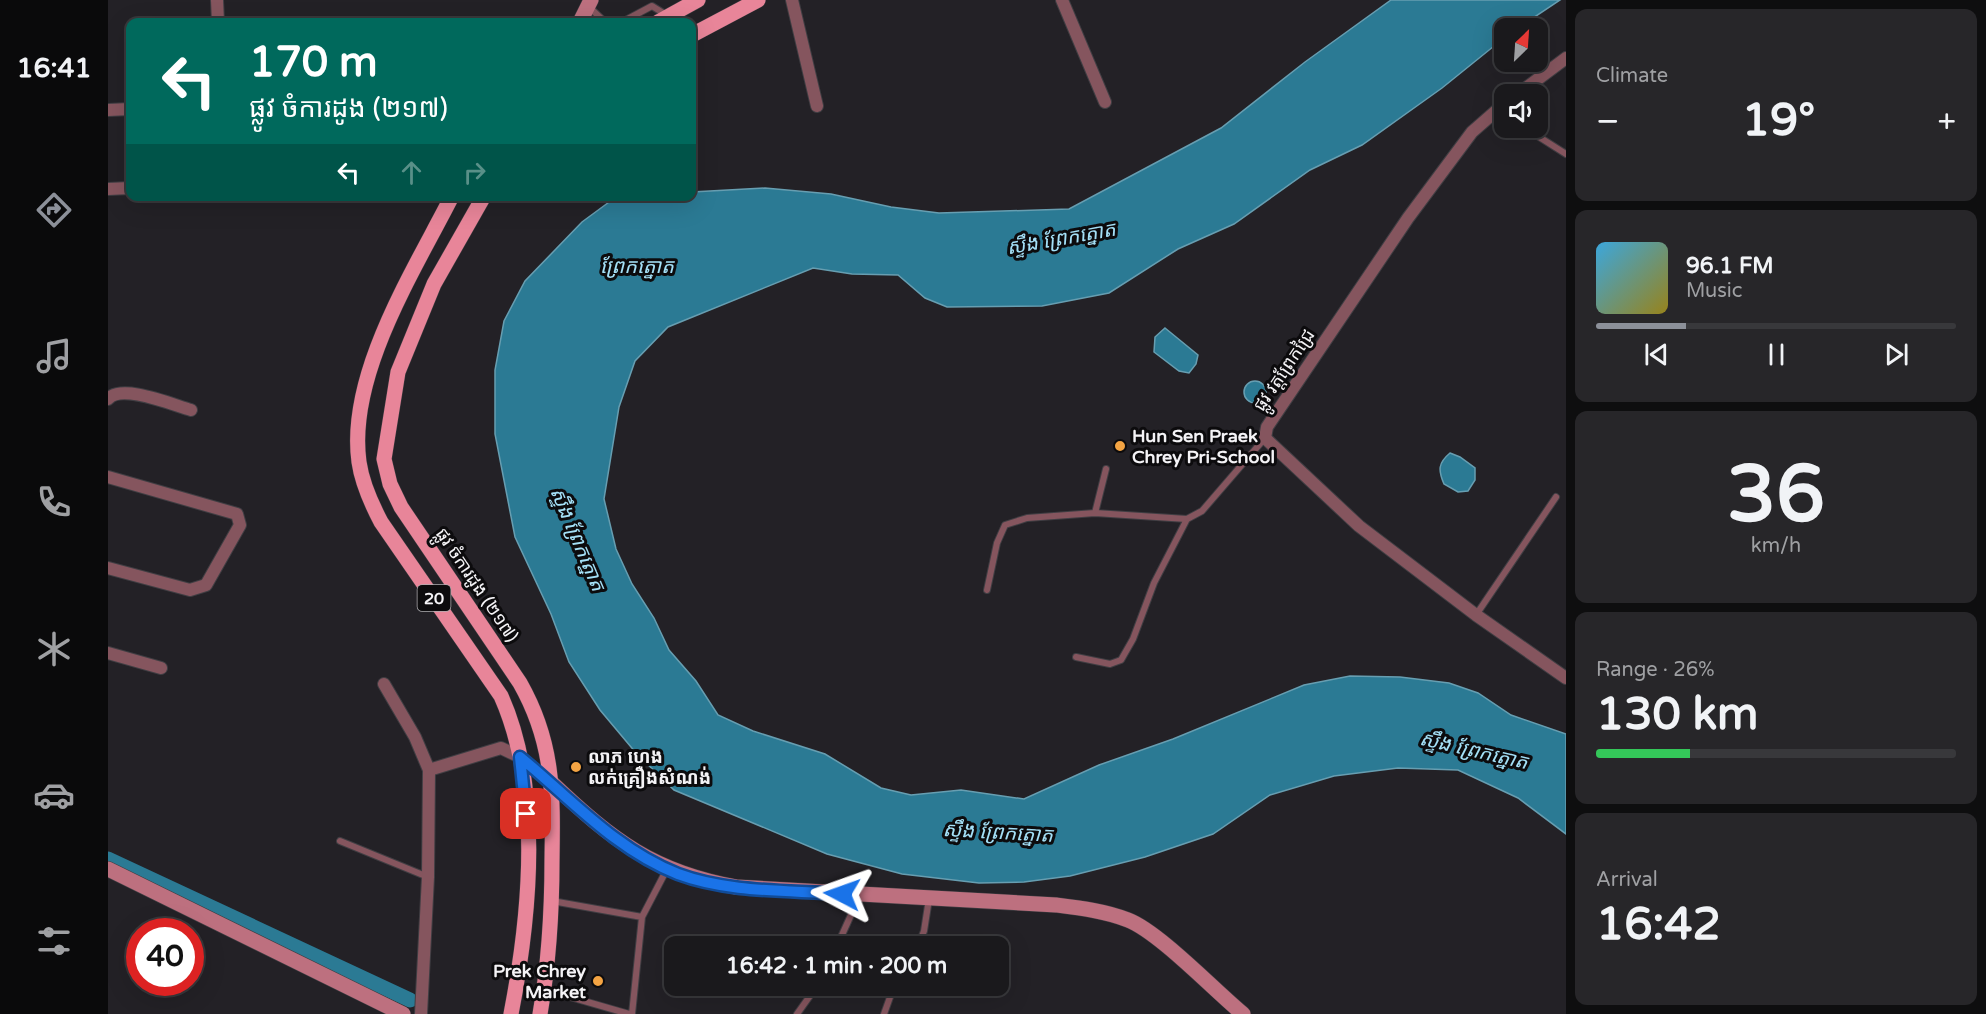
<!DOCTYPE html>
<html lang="en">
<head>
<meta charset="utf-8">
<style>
  :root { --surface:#1a191c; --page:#272629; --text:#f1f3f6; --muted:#9fa0a3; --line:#38383b; --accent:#8c9099 }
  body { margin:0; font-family:"Varela Round","Noto Sans Khmer",sans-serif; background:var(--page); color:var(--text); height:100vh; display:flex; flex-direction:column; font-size:22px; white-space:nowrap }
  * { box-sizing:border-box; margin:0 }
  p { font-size:20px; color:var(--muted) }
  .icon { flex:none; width:33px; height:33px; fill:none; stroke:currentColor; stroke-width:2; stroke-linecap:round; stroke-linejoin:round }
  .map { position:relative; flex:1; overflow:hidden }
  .panel { display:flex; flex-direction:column; gap:9px; padding:9px; background:#0e0e0f; width:420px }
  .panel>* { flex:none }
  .top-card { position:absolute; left:18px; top:18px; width:570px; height:183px; border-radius:12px; box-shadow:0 6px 24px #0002,0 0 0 2px var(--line); background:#00695c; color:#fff; overflow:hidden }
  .needle { width:39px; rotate:25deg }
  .fabs { position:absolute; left:1386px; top:18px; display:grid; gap:12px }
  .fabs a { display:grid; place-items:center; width:54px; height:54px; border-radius:12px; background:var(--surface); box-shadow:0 6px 24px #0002,0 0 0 2px var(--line); font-size:30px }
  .speed { position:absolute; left:18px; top:918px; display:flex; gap:12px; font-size:30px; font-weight:700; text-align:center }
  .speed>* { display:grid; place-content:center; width:78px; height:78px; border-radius:50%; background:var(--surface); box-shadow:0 6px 24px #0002,0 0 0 2px var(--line); line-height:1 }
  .speed .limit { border:9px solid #d22; background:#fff; color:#111 }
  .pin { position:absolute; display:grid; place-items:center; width:51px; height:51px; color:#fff; margin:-26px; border-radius:12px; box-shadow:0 3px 9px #0006 }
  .me { position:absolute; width:66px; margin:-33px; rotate:274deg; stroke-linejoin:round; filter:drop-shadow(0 0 4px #0008) }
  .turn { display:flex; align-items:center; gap:21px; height:126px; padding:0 24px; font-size:27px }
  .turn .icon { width:78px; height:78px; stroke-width:2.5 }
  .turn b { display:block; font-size:42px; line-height:51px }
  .lanes { display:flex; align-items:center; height:57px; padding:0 24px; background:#0003; justify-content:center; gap:30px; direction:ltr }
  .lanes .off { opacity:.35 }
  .big { font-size:45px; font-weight:700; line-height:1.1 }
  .panel .card { flex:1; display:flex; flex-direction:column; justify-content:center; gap:9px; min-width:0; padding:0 21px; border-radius:12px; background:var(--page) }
  .panel .dial { align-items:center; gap:0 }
  .dial b { font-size:78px; line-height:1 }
  .song { display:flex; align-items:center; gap:18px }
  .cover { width:72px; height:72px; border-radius:9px; background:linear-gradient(135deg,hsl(200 70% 55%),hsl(50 70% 35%)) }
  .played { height:6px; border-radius:3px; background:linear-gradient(90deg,var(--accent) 25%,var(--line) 25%) }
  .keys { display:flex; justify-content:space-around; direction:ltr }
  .heat { display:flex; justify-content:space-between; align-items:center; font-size:33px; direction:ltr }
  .charge { height:9px; border-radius:4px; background:linear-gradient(90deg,#34c759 26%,var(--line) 0) }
  .trip { position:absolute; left:556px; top:936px; width:345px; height:60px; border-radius:12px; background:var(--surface); box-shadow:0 6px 24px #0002,0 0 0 2px var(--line); font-weight:700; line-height:60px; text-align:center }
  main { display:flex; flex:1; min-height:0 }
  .dock { display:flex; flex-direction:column; width:108px; justify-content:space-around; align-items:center; background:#0a0a0b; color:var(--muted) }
  .dock .icon { width:42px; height:42px }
  .dock .selected { color:var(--accent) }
  .dock b { font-size:27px; color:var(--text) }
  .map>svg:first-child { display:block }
</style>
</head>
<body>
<main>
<nav class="dock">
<b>16:41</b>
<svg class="icon selected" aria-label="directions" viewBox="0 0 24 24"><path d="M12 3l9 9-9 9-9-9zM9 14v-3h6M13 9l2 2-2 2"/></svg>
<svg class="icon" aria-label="music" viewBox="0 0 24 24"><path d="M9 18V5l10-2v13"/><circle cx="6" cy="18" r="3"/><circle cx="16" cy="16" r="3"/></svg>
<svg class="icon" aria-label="phone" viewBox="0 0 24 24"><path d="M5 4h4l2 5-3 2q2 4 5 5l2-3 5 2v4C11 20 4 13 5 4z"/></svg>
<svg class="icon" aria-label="climate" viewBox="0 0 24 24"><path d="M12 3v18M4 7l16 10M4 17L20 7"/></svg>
<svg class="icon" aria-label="car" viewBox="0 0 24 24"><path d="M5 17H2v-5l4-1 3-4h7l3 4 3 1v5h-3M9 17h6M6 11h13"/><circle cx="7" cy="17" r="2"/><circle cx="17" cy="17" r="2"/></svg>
<svg class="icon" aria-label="filters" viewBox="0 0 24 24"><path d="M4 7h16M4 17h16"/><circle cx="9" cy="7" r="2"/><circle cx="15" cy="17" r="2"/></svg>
</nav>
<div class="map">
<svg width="1458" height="1014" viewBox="0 0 1458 1014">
  <rect width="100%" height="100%" fill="#232126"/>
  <path fill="#2b7a94" stroke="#679eb1" stroke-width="1.5" d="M 1283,0 L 1452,0 L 1410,28 L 1396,28 L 1396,38 L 1334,88 L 1254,145 L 1202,170 L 1126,224 L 1070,249 L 1001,293 L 934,306 L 839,307 L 817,298 L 790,275 L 744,274 L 705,268 L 560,327 L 527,361 L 511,407 L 496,499 L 508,549 L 524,584 L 546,618 L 561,650 L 588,681 L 610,715 L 645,731 L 717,754 L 773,788 L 803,795 L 853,790 L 916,799 L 991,765 L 1065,739 L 1196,685 L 1242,676 L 1292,677 L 1341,683 L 1370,693 L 1403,715 L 1458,734 L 1458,834 L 1410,798 L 1350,770 L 1290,768 L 1226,776 L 1162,795 L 1105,834 L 1037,857 L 962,876 L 916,882 L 871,883 L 794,874 L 719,854 L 566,790 L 528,753 L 492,710 L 461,662 L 443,614 L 407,537 L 387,434 L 387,370 L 396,321 L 417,281 L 474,222 L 508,197 L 584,196 L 584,192 L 657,188 L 723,194 L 783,207 L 831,213 L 961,209 L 1113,128 L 1197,62 Z
    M 1057,328 L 1090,355 L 1088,364 L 1081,373 L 1071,371 L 1046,352 L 1047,337 Z
    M1136 392a11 11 0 1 1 22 0a11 11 0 1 1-22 0Z
    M 1342,453 L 1352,457 L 1367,468 L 1367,480 L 1360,491 L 1350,492 L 1336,484 C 1330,470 1330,463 1342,453 Z"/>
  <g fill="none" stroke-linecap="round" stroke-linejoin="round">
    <path stroke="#2b7a94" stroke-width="15" d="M 0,859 L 302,1000"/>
    <g stroke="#403e43" stroke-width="8">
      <path id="lane" d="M 480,6 L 497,22
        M 514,22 L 544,6 L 560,16
        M 1417,128 L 1458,154
        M 987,513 L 998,469
        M 879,590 L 889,543 L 897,525 L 919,518 L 987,513 L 1079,519 L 1094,511 L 1157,438
        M 1368,615 L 1448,497
        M 968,657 L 1002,664 L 1013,660 L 1025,639 L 1046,583 L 1079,519
        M 232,841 L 320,877
        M 444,901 L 534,917
        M 729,946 L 752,895
        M 810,946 L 816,931 L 821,899
        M 438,990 L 521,1014
        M 524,1014 L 534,917 L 559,869
        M 689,1014 L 709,986
        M 776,1014 L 786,986"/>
    </g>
    <g stroke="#403e43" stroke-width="14">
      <path id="street" d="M 109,0 L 110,22
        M 684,0 L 709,106
        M 954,0 L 997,102
        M 1410,94 L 1458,58
        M 1396,104 L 1364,132 L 1300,218 L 1159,427 L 1157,438 L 1251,526 L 1368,615 L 1458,678
        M 0,110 L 22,109
        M 0,189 L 22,188
        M 0,399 C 13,383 65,405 83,410
        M 0,477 L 129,514 L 132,525 L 98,585 L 82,590 L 0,568
        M 0,653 L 53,668
        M 276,684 L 307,737 L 321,770 L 320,877 L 313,1014
        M 321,770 L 393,748 L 412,757 L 445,784"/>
    </g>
    <g stroke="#403e43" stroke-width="16">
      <path id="secondary" d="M 472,22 L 483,0
        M 445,784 C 504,840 545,872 628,887 L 948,905 C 972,908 997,911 1020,920 C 1051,932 1107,991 1135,1014
        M 0,869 L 295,1014"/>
    </g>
    <g stroke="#403e43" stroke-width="16">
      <path id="primary" d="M 550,22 L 590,0
        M 584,35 L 650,0
        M 344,196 C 306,271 239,375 251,462 C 254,483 263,503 273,522 L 393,696 C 435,790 422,916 403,1014
        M 376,196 L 326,284 L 290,372 L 276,459 L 282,484 L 293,507 L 412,683 C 446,743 445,793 444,860 C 444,912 441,962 432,1014"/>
    </g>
    <use href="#lane" stroke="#85555e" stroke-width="6"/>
    <use href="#street" stroke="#85555e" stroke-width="12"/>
    <use href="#secondary" stroke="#bd707f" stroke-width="15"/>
    <use href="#primary" stroke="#e88599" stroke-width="15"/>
  </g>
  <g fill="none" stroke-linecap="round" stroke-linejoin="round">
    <g stroke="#114b97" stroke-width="15">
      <path id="route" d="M 418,814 L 412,757 C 462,798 508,850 570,874 C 621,893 680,890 734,894"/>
    </g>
    <use href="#route" stroke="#1a73e8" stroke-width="10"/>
  </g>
  <g fill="#f4a443" stroke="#0c0b0d" stroke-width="2">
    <circle cx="1012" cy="446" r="6"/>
    <circle cx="468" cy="767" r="6"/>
    <circle cx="490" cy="981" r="6"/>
  </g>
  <g text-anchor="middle" stroke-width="6" stroke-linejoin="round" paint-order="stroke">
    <rect fill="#0c0b0d" stroke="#aeadb0" stroke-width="1.5" x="309.5" y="585" width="33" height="26" rx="4.5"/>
    <g font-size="16" font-weight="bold" fill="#f4f3f6">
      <text x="326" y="604">20</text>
    </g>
    <g font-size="18" fill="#f4f3f6" stroke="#0c0b0d">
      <text transform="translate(1176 370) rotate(-56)" y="6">ផ្លូវ វត្តព្រែកជ្រៃ</text>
      <text transform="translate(369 585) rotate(56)" y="6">ផ្លូវ ចំការដូង (២១៧)</text>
    </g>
    <g font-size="18" font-weight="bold" fill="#f4f3f6" stroke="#0c0b0d" text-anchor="start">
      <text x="1024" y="442">Hun Sen Praek<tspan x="1024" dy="21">Chrey Pri-School</tspan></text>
      <text x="480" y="763">លាភ ហេង<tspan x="480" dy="21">លក់គ្រឿងសំណង់</tspan></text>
      <text x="478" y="977" text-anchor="end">Prek Chrey<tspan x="478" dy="21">Market</tspan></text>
    </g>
    <g font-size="20" font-style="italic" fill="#a4e0f7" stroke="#0c0b0d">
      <text transform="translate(953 238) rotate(-10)" y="7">ស្ទឹង ព្រែកត្នោត</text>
      <text x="529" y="273">ព្រែកត្នោត</text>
      <text transform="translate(470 539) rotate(67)" y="7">ស្ទឹង ព្រែកត្នោត</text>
      <text transform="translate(1366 750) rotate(13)" y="7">ស្ទឹង ព្រែកត្នោត</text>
      <text transform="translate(890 832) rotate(3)" y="7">ស្ទឹង ព្រែកត្នោត</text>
    </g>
  </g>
</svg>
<div class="fabs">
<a><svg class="needle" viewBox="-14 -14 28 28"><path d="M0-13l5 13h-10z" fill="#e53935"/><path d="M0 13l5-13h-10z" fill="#9fa0a3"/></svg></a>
<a><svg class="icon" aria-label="sound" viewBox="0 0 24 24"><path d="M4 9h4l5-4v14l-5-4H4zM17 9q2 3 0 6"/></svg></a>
</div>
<div class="speed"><div class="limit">40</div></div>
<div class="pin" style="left:418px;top:814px;background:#d93025"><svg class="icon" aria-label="arrive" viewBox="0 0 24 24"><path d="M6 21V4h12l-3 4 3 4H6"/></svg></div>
<svg class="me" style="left:734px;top:894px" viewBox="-20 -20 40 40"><path d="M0-17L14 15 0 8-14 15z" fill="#1a73e8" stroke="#fff" stroke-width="4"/></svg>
<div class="trip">16:42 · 1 min · 200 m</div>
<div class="top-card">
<div class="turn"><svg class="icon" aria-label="left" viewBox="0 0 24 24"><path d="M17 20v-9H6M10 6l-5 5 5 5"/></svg><div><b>170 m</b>ផ្លូវ ចំការដូង (២១៧)</div></div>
<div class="lanes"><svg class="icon" aria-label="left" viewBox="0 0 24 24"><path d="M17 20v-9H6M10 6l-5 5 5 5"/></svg><svg class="icon off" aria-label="ahead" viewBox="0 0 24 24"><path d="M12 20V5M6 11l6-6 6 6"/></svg><svg class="icon off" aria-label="right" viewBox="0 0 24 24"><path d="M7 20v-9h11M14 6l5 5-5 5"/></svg></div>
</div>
</div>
<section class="panel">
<div class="card"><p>Climate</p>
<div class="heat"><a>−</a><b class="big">19°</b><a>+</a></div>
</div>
<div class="card">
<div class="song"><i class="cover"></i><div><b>96.1 FM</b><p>Music</p></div></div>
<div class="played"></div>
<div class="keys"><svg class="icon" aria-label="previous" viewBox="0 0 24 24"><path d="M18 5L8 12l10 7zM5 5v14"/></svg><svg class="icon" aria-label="pause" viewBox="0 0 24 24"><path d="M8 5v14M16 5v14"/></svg><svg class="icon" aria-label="next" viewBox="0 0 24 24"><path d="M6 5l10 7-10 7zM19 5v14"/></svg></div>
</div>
<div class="card dial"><b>36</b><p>km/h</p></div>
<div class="card"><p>Range · 26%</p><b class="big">130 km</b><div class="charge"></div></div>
<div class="card"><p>Arrival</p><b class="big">16:42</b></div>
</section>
</main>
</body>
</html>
